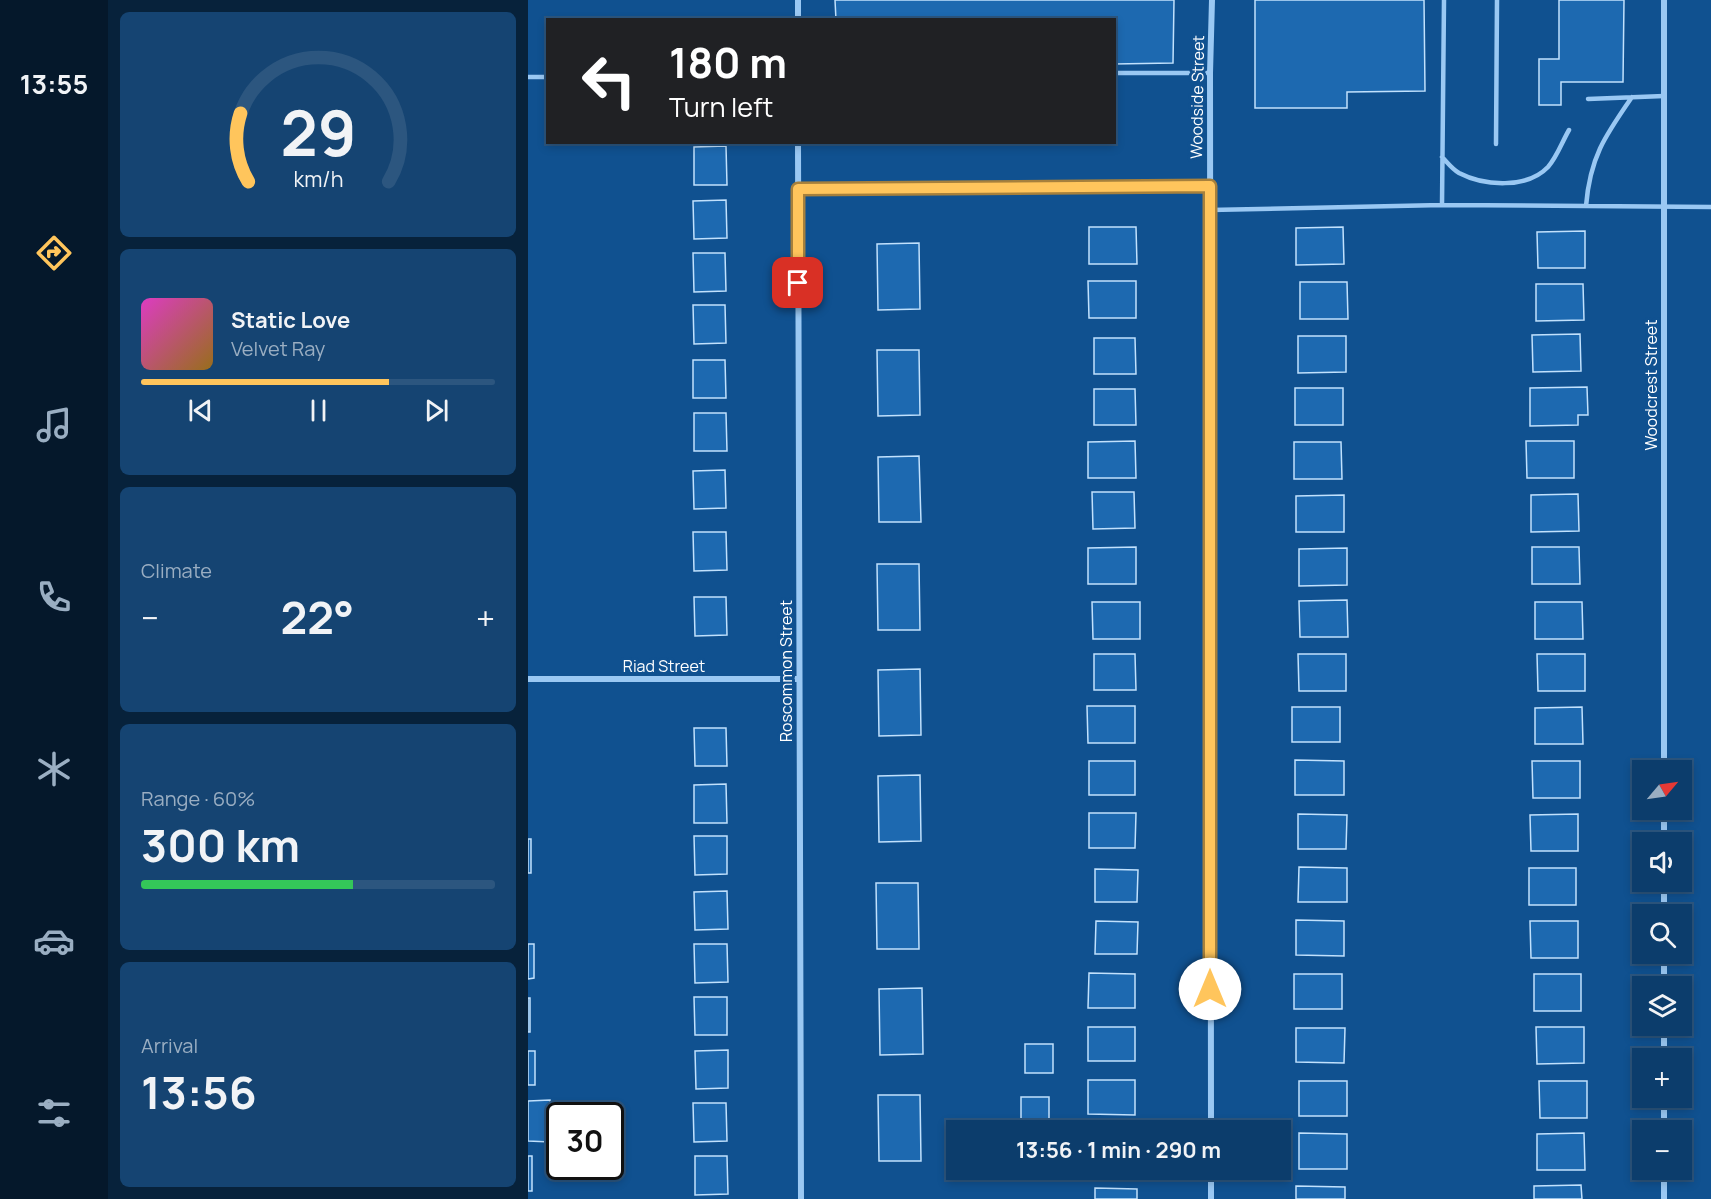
<!DOCTYPE html>
<html lang="en">
<head>
<meta charset="utf-8">
<style>
  :root { --surface:#0c3d6c; --page:#154472; --text:#f1f3f6; --muted:#9aaec2; --line:#2c567f; --accent:#ffc55c }
  body { margin:0; font-family:Manrope,sans-serif; background:var(--page); color:var(--text); height:100vh; display:flex; flex-direction:column; font-size:22px; white-space:nowrap }
  * { box-sizing:border-box; margin:0 }
  p { font-size:20px; color:var(--muted) }
  .icon { flex:none; width:33px; height:33px; fill:none; stroke:currentColor; stroke-width:2; stroke-linecap:round; stroke-linejoin:round }
  .map { position:relative; flex:1; overflow:hidden }
  .details { display:flex; flex-direction:column; gap:12px; padding:12px; background:#07223b; width:420px }
  .details>* { flex:none }
  .guide { position:absolute; left:18px; top:18px; width:570px; height:126px; border-radius:0px; box-shadow:0 3px 9px #0003,0 0 0 2px var(--line); background:#202124; color:#fff; overflow:hidden }
  .needle { width:39px; rotate:61deg }
  .controls { position:absolute; left:1104px; top:760px; display:grid; gap:12px }
  .controls a { display:grid; place-items:center; width:60px; height:60px; border-radius:0px; background:var(--surface); box-shadow:0 3px 9px #0003,0 0 0 2px var(--line); font-size:30px }
  .speed { position:absolute; left:18px; top:1102px; display:flex; gap:12px; font-size:30px; font-weight:700; text-align:center }
  .speed>* { display:grid; place-content:center; width:78px; height:78px; border-radius:50%; background:var(--surface); box-shadow:0 3px 9px #0003,0 0 0 2px var(--line); line-height:1 }
  .speed .limit { border:3px solid #111; border-radius:9px; background:#fff; color:#111 }
  .pin { position:absolute; display:grid; place-items:center; width:51px; height:51px; color:#fff; margin:-26px; border-radius:12px; box-shadow:0 3px 9px #0006 }
  .me { position:absolute; width:66px; margin:-33px; rotate:0deg; stroke-linejoin:round; filter:drop-shadow(0 0 4px #0008) }
  .turn { display:flex; align-items:center; gap:21px; height:126px; padding:0 24px; font-size:27px }
  .turn .icon { width:78px; height:78px; stroke-width:2.5 }
  .turn b { display:block; font-size:42px; line-height:51px }
  .big { font-size:45px; font-weight:700; line-height:1.1 }
  .details .tile { flex:1; display:flex; flex-direction:column; justify-content:center; gap:9px; min-width:0; padding:0 21px; border-radius:9px; background:var(--page) }
  .details .dial { align-items:center; gap:0 }
  .dial svg { height:156px; overflow:visible; fill:none; stroke:var(--line); stroke-width:7; stroke-linecap:round; text-anchor:middle }
  .dial text { fill:var(--text); stroke:none }
  .song { display:flex; align-items:center; gap:18px }
  .cover { width:72px; height:72px; border-radius:9px; background:linear-gradient(135deg,hsl(310 70% 55%),hsl(40 70% 35%)) }
  .played { height:6px; border-radius:3px; background:linear-gradient(90deg,var(--accent) 70%,var(--line) 70%) }
  .keys { display:flex; justify-content:space-around; direction:ltr }
  .heat { display:flex; justify-content:space-between; align-items:center; font-size:33px; direction:ltr }
  .charge { height:9px; border-radius:4px; background:linear-gradient(90deg,#34c759 60%,var(--line) 0) }
  .trip { position:absolute; left:418px; top:1120px; width:345px; height:60px; border-radius:0px; background:var(--surface); box-shadow:0 3px 9px #0003,0 0 0 2px var(--line); font-weight:700; line-height:60px; text-align:center }
  main { display:flex; flex:1; min-height:0 }
  .menu { display:flex; flex-direction:column; width:108px; justify-content:space-around; align-items:center; background:#05182b; color:var(--muted) }
  .menu .icon { width:42px; height:42px }
  .menu .active { color:var(--accent) }
  .menu b { font-size:27px; color:var(--text) }
  .map>svg:first-child { display:block }
</style>
</head>
<body>
<main>
<nav class="menu">
<b>13:55</b>
<svg class="icon active" aria-label="directions" viewBox="0 0 24 24"><path d="M12 3l9 9-9 9-9-9zM9 14v-3h6M13 9l2 2-2 2"/></svg>
<svg class="icon" aria-label="music" viewBox="0 0 24 24"><path d="M9 18V5l10-2v13"/><circle cx="6" cy="18" r="3"/><circle cx="16" cy="16" r="3"/></svg>
<svg class="icon" aria-label="phone" viewBox="0 0 24 24"><path d="M5 4h4l2 5-3 2q2 4 5 5l2-3 5 2v4C11 20 4 13 5 4z"/></svg>
<svg class="icon" aria-label="climate" viewBox="0 0 24 24"><path d="M12 3v18M4 7l16 10M4 17L20 7"/></svg>
<svg class="icon" aria-label="car" viewBox="0 0 24 24"><path d="M5 17H2v-5l4-1 3-4h7l3 4 3 1v5h-3M9 17h6M6 11h13"/><circle cx="7" cy="17" r="2"/><circle cx="17" cy="17" r="2"/></svg>
<svg class="icon" aria-label="filters" viewBox="0 0 24 24"><path d="M4 7h16M4 17h16"/><circle cx="9" cy="7" r="2"/><circle cx="15" cy="17" r="2"/></svg>
</nav>
<section class="details">
<div class="tile dial"><svg viewBox="0 0 100 80">
<path d="M14 69A42 42 0 1 1 86 69"/>
<path d="M14 69A42 42 0 0 1 10 34" stroke="#ffc55c"/>
<text x="50" y="56" font-size="32" font-weight="700">29</text>
<text x="50" y="72" font-size="11">km/h</text>
</svg></div>
<div class="tile">
<div class="song"><i class="cover"></i><div><b>Static Love</b><p>Velvet Ray</p></div></div>
<div class="played"></div>
<div class="keys"><svg class="icon" aria-label="previous" viewBox="0 0 24 24"><path d="M18 5L8 12l10 7zM5 5v14"/></svg><svg class="icon" aria-label="pause" viewBox="0 0 24 24"><path d="M8 5v14M16 5v14"/></svg><svg class="icon" aria-label="next" viewBox="0 0 24 24"><path d="M6 5l10 7-10 7zM19 5v14"/></svg></div>
</div>
<div class="tile"><p>Climate</p>
<div class="heat"><a>−</a><b class="big">22°</b><a>+</a></div>
</div>
<div class="tile"><p>Range · 60%</p><b class="big">300 km</b><div class="charge"></div></div>
<div class="tile"><p>Arrival</p><b class="big">13:56</b></div>
</section>
<div class="map">
<svg width="1183" height="1199" viewBox="0 0 1183 1199">
  <rect width="100%" height="100%" fill="#105190"/>
  <path fill="#1d69b0" stroke="#c1e1fd" stroke-width="1.5" d="M 307,0 L 646,0 L 645,63 L 586,64 L 586,20 L 308,20 Z
    M 727,0 L 896,0 L 897,91 L 819,92 L 819,108 L 727,108 Z
    M 1031,0 L 1096,0 L 1095,82 L 1033,82 L 1033,105 L 1011,105 L 1011,59 L 1031,59 Z
    M 198,146 L 199,185 L 166,185 L 166,147 Z
    M 198,200 L 199,238 L 166,239 L 165,201 Z
    M 561,227 L 608,227 L 609,264 L 561,264 Z
    M 815,227 L 816,264 L 768,265 L 768,228 Z
    M 1057,231 L 1057,268 L 1010,268 L 1009,232 Z
    M 391,243 L 392,309 L 350,310 L 349,244 Z
    M 165,253 L 197,253 L 198,291 L 166,292 Z
    M 560,281 L 608,281 L 608,318 L 561,318 Z
    M 772,282 L 819,282 L 820,319 L 772,319 Z
    M 1008,284 L 1055,284 L 1056,320 L 1008,321 Z
    M 165,305 L 197,305 L 198,343 L 166,344 Z
    M 1052,334 L 1053,371 L 1005,372 L 1004,335 Z
    M 770,336 L 818,336 L 818,372 L 770,373 Z
    M 566,338 L 607,338 L 608,374 L 566,374 Z
    M 349,350 L 391,350 L 392,415 L 350,416 Z
    M 165,360 L 197,360 L 198,398 L 165,398 Z
    M 1059,387 L 1060,415 L 1050,415 L 1050,425 L 1002,426 L 1002,388 Z
    M 767,388 L 815,388 L 815,425 L 767,425 Z
    M 566,389 L 607,389 L 608,425 L 566,425 Z
    M 166,413 L 198,413 L 199,451 L 166,451 Z
    M 607,441 L 608,478 L 560,478 L 560,442 Z
    M 998,441 L 1046,441 L 1046,478 L 999,478 Z
    M 766,442 L 813,442 L 814,479 L 766,479 Z
    M 391,456 L 393,522 L 351,522 L 350,457 Z
    M 197,470 L 198,508 L 166,509 L 165,471 Z
    M 564,492 L 606,492 L 607,528 L 565,529 Z
    M 1050,494 L 1051,531 L 1003,532 L 1003,495 Z
    M 816,495 L 816,532 L 768,532 L 768,496 Z
    M 165,532 L 198,532 L 199,570 L 166,571 Z
    M 608,547 L 608,584 L 560,584 L 560,548 Z
    M 1004,547 L 1051,547 L 1052,584 L 1004,584 Z
    M 819,548 L 819,585 L 771,586 L 771,549 Z
    M 349,564 L 391,564 L 392,630 L 350,630 Z
    M 166,597 L 198,597 L 199,635 L 167,636 Z
    M 819,600 L 820,637 L 772,637 L 771,601 Z
    M 564,602 L 612,602 L 612,639 L 565,639 Z
    M 1007,602 L 1054,602 L 1055,639 L 1007,639 Z
    M 566,654 L 607,654 L 608,690 L 566,690 Z
    M 770,654 L 818,654 L 818,691 L 771,691 Z
    M 1009,654 L 1057,654 L 1057,691 L 1010,691 Z
    M 392,669 L 393,735 L 351,736 L 350,670 Z
    M 559,706 L 607,706 L 607,743 L 560,743 Z
    M 764,707 L 812,707 L 812,742 L 764,742 Z
    M 1054,707 L 1055,744 L 1007,744 L 1007,708 Z
    M 166,728 L 198,728 L 199,766 L 167,766 Z
    M 767,760 L 816,761 L 816,795 L 767,795 Z
    M 561,761 L 607,761 L 607,795 L 561,795 Z
    M 1004,761 L 1052,761 L 1052,798 L 1005,798 Z
    M 392,775 L 393,841 L 351,842 L 350,776 Z
    M 198,784 L 199,823 L 166,823 L 166,785 Z
    M 561,813 L 608,813 L 607,848 L 561,848 Z
    M 770,814 L 819,815 L 818,849 L 770,849 Z
    M 1050,814 L 1050,851 L 1003,851 L 1002,815 Z
    M 166,836 L 199,836 L 199,874 L 167,875 Z
    M 0,839 L 3,839 L 3,873 L 0,873 Z
    M 771,867 L 819,868 L 819,902 L 770,902 Z
    M 1001,868 L 1048,868 L 1048,905 L 1001,905 Z
    M 567,869 L 610,870 L 609,902 L 567,902 Z
    M 348,883 L 390,883 L 391,949 L 349,949 Z
    M 199,891 L 200,929 L 167,930 L 166,892 Z
    M 768,920 L 816,921 L 816,956 L 768,955 Z
    M 568,921 L 610,922 L 609,954 L 567,954 Z
    M 1002,921 L 1050,921 L 1050,958 L 1003,958 Z
    M 0,944 L 6,944 L 6,978 L 0,979 Z
    M 166,944 L 199,944 L 200,982 L 167,983 Z
    M 561,973 L 607,974 L 607,1008 L 560,1008 Z
    M 766,974 L 814,974 L 814,1009 L 766,1009 Z
    M 1006,974 L 1053,974 L 1053,1011 L 1006,1011 Z
    M 394,988 L 395,1054 L 352,1055 L 351,989 Z
    M 166,997 L 199,997 L 199,1035 L 167,1035 Z
    M 0,998 L 2,998 L 2,1032 L 0,1032 Z
    M 560,1027 L 607,1027 L 607,1061 L 560,1061 Z
    M 1008,1027 L 1056,1027 L 1056,1063 L 1009,1064 Z
    M 768,1028 L 817,1028 L 816,1063 L 768,1062 Z
    M 497,1044 L 525,1044 L 525,1073 L 497,1073 Z
    M 200,1050 L 200,1088 L 168,1089 L 167,1051 Z
    M 0,1051 L 7,1051 L 7,1085 L 0,1085 Z
    M 560,1080 L 607,1080 L 607,1115 L 560,1114 Z
    M 771,1081 L 819,1081 L 819,1116 L 771,1116 Z
    M 1011,1081 L 1059,1081 L 1059,1118 L 1012,1118 Z
    M 350,1095 L 392,1095 L 393,1161 L 351,1161 Z
    M 493,1097 L 521,1097 L 521,1126 L 493,1126 Z
    M 22,1100 L 22,1142 L 0,1141 L 0,1101 Z
    M 165,1103 L 198,1103 L 199,1141 L 166,1142 Z
    M 771,1133 L 819,1134 L 819,1169 L 771,1169 Z
    M 1056,1133 L 1057,1170 L 1009,1170 L 1009,1134 Z
    M 420,1150 L 429,1150 L 429,1170 L 453,1170 L 453,1179 L 420,1179 Z
    M 0,1156 L 4,1156 L 4,1191 L 0,1191 Z
    M 167,1156 L 199,1156 L 200,1194 L 167,1195 Z
    M 1053,1185 L 1054,1199 L 1006,1199 L 1006,1186 Z
    M 768,1186 L 817,1187 L 817,1199 L 768,1199 Z
    M 567,1188 L 609,1189 L 609,1199 L 567,1199 Z"/>
  <g fill="none" stroke-linecap="round" stroke-linejoin="round">
    <path stroke="#9ac8f3" stroke-width="4.5" d="M 586,73 L 682,73
      M 0,77 L 20,77
      M 1060,99 L 1136,96
      M 968,144 L 969,0
      M 914,157 C 919,162 924,169 931,173 C 956,186 999,189 1020,167 C 1029,157 1034,142 1041,130
      M 270,189 L 682,186
      M 914,205 L 916,0
      M 1058,206 C 1062,157 1077,136 1104,97
      M 682,210 L 914,205 L 1183,207"/>
    <path stroke="#9ac8f3" stroke-width="6" d="M 270,0 L 270,20
      M 270,142 L 273,1199
      M 0,679 L 271,679
      M 1136,771 L 1136,0
      M 1136,843 L 1136,810
      M 1136,915 L 1136,882
      M 1136,987 L 1136,954
      M 1136,1059 L 1136,1026
      M 683,1131 L 682,73 L 684,0
      M 1136,1131 L 1136,1098
      M 683,1170 L 683,1199
      M 1136,1199 L 1136,1170"/>
  </g>
  <g fill="none" stroke-linecap="round" stroke-linejoin="round">
    <g stroke="#a6803c" stroke-width="15">
      <path id="route" d="M 270,283 L 270,189 L 682,186 L 682,989"/>
    </g>
    <use href="#route" stroke="#ffc55c" stroke-width="10"/>
  </g>
  <g text-anchor="middle" stroke-width="6" stroke-linejoin="round" paint-order="stroke">
    <g font-size="16" fill="#fff" stroke="#105190">
      <text transform="translate(669 97) rotate(-89)" y="6">Woodside Street</text>
      <text transform="translate(1123 385) rotate(-90)" y="6">Woodcrest Street</text>
      <text x="136" y="672">Riad Street</text>
      <text transform="translate(258 671) rotate(-90)" y="6">Roscommon Street</text>
    </g>
  </g>
</svg>
<div class="controls">
<a><svg class="needle" viewBox="-14 -14 28 28"><path d="M0-13l5 13h-10z" fill="#e53935"/><path d="M0 13l5-13h-10z" fill="#9aaec2"/></svg></a>
<a><svg class="icon" aria-label="sound" viewBox="0 0 24 24"><path d="M4 9h4l5-4v14l-5-4H4zM17 9q2 3 0 6"/></svg></a>
<a><svg class="icon" aria-label="search" viewBox="0 0 24 24"><circle cx="10" cy="10" r="6"/><path d="M15 15l6 6"/></svg></a>
<a><svg class="icon" aria-label="layers" viewBox="0 0 24 24"><path d="M12 4l9 5-9 5-9-5zM3 14l9 5 9-5"/></svg></a>
<a>+</a>
<a>−</a>
</div>
<div class="speed"><div class="limit">30</div></div>
<div class="pin" style="left:270px;top:283px;background:#d93025"><svg class="icon" aria-label="arrive" viewBox="0 0 24 24"><path d="M6 21V4h12l-3 4 3 4H6"/></svg></div>
<svg class="me" style="left:682px;top:989px" viewBox="-20 -20 40 40"><circle r="19" fill="#fff"/><path d="M0-13L10 11 0 6-10 11z" fill="#ffc55c"/></svg>
<div class="trip">13:56 · 1 min · 290 m</div>
<div class="guide">
<div class="turn"><svg class="icon" aria-label="left" viewBox="0 0 24 24"><path d="M17 20v-9H6M10 6l-5 5 5 5"/></svg><div><b>180 m</b>Turn left</div></div>
</div>
</div>
</main>
</body>
</html>
